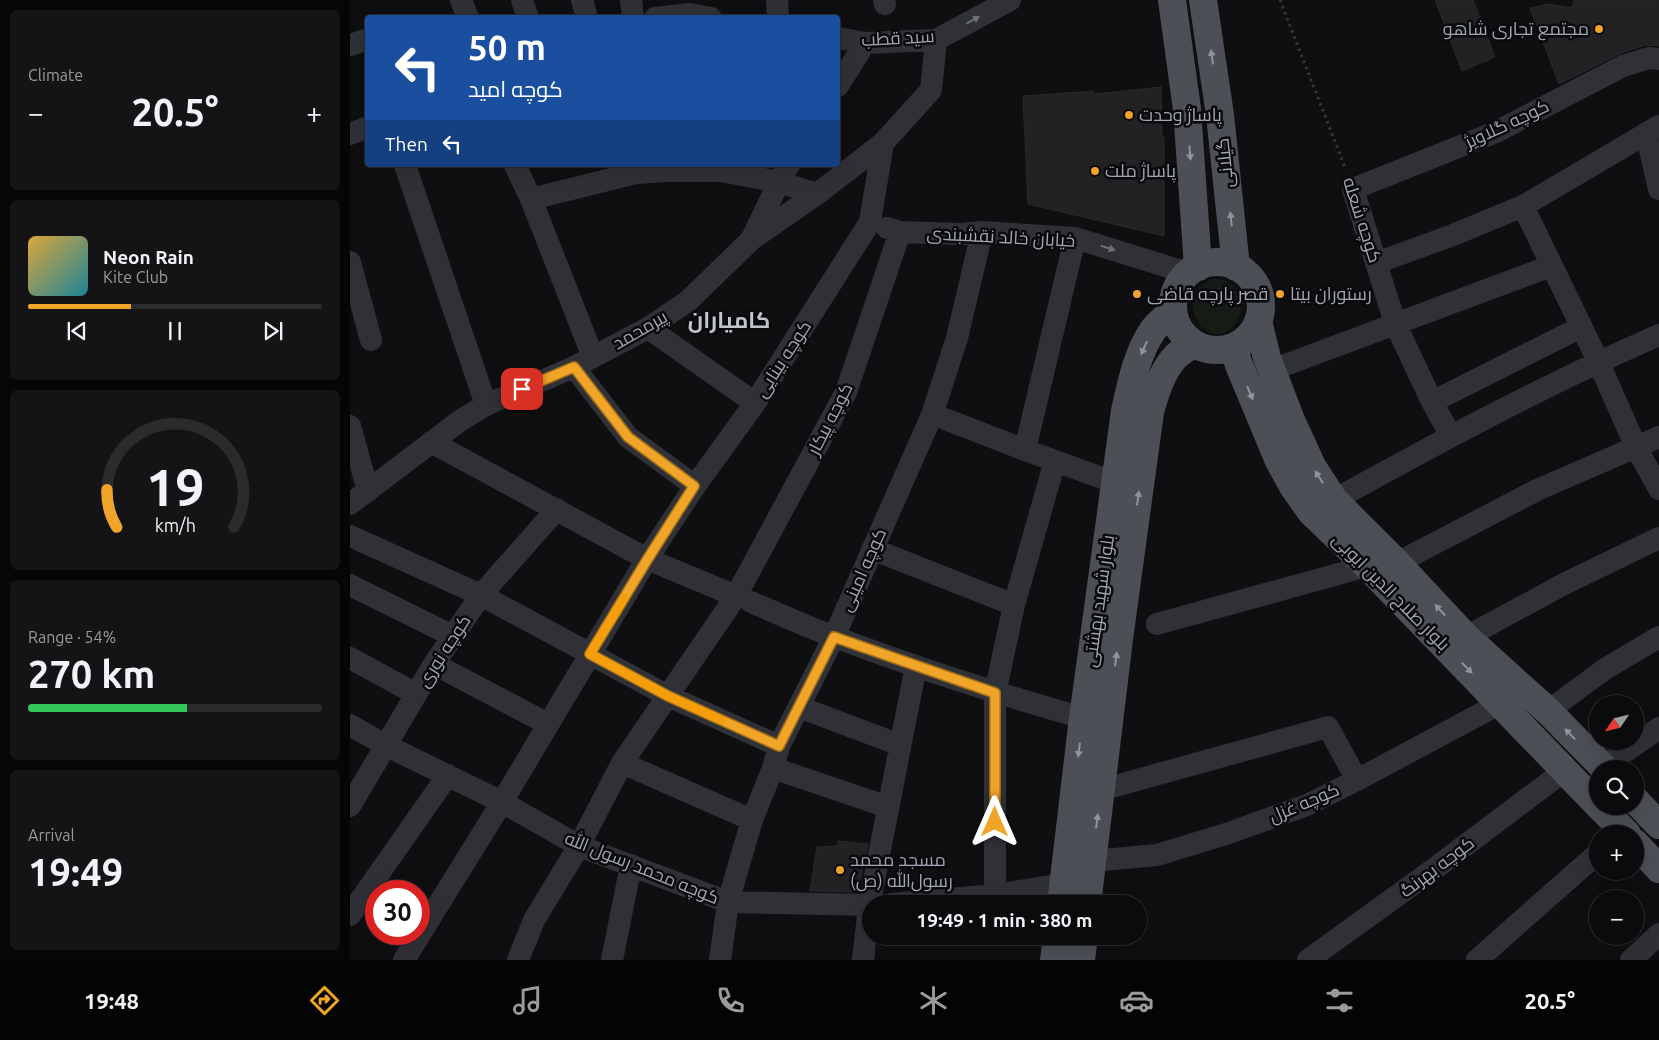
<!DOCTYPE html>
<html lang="en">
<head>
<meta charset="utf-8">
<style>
  :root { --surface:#0b0b0d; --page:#141416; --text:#f1f3f6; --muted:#9a9b9d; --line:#2b2b2e; --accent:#f0a428 }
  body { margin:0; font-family:Ubuntu,Cairo,sans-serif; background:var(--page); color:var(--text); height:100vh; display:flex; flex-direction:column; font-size:19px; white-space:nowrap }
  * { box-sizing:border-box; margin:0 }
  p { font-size:16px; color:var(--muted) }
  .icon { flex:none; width:28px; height:28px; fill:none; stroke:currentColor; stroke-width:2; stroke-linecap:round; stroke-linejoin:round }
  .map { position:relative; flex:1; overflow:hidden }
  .sheet { display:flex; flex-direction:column; gap:10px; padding:10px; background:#060607; width:350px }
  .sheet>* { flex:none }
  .hud { position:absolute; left:15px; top:15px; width:475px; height:152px; border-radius:5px; box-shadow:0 5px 20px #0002,0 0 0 1px var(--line); background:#1a4fa0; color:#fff; overflow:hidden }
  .needle { width:32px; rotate:235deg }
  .fabs { position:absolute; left:1239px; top:695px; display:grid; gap:10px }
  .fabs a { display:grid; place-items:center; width:55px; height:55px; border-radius:50%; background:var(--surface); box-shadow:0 5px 20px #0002,0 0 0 1px var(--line); font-size:25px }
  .speed { position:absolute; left:15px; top:880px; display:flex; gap:10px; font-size:25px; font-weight:700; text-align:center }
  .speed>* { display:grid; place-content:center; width:65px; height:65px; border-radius:50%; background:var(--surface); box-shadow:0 5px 20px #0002,0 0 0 1px var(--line); line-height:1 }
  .speed .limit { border:8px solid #d22; background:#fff; color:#111 }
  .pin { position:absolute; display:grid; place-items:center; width:42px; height:42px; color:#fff; margin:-21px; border-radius:10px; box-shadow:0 2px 8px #0006 }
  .me { position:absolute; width:55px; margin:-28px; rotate:0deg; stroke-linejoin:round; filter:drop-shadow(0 0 4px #0008) }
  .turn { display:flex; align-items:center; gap:18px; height:105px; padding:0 20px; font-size:22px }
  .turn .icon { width:65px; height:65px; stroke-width:2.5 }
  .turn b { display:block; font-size:35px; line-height:42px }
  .then { display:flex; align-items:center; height:48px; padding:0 20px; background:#0003; gap:10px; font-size:19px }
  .big { font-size:38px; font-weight:700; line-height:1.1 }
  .sheet .tile { flex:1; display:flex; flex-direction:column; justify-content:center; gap:8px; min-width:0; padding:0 18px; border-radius:8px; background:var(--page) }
  .sheet .dial { align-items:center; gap:0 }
  .dial svg { height:130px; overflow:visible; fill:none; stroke:var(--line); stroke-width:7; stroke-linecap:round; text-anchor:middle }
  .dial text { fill:var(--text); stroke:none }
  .song { display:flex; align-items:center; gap:15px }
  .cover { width:60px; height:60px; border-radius:8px; background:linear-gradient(135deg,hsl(40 70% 55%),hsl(190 70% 35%)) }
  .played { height:5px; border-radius:2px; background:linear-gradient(90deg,var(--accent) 35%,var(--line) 35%) }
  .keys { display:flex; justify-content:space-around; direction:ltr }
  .heat { display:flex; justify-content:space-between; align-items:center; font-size:28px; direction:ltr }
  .charge { height:8px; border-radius:4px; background:linear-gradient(90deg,#34c759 54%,var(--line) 0) }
  .trip { position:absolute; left:512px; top:895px; width:285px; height:50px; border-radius:25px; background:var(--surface); box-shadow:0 5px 20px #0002,0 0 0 1px var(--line); font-weight:700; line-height:50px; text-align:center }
  .tab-bar { display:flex; height:80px; justify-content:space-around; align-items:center; background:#040405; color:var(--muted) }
  .tab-bar .icon { width:35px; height:35px }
  .tab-bar .active { color:var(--accent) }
  .tab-bar b { font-size:22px; color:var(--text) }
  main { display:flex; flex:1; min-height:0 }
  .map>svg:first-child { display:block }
</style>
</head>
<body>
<main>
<section class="sheet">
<div class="tile"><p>Climate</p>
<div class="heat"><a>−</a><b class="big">20.5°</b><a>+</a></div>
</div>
<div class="tile">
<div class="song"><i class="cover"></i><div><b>Neon Rain</b><p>Kite Club</p></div></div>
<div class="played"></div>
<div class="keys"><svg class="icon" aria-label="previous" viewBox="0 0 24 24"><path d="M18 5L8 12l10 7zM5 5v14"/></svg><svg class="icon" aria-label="pause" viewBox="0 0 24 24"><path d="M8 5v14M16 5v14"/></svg><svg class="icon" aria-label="next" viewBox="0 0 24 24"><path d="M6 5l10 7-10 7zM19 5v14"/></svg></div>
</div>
<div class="tile dial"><svg viewBox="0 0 100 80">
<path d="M14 69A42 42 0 1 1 86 69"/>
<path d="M14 69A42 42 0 0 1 8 46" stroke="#f0a428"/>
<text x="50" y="56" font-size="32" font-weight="700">19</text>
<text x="50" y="72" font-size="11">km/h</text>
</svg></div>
<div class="tile"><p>Range · 54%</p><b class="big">270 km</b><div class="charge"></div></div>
<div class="tile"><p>Arrival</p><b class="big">19:49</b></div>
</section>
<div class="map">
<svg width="1309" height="960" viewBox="0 0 1309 960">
  <rect width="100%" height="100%" fill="#0f0f11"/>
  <path fill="#161b16" d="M 864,279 C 873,278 879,282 884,288 C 908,319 863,356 846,318 C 838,300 847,284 864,279 Z"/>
  <path fill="#222225" stroke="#29292d" d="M 1085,0 L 1123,0 L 1145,57 L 1112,71 Z
    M 1224,0 L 1309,0 L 1309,46 L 1295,45 L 1269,54 L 1209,84 L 1180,8 L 1199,4 L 1222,8 Z
    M 811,87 L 812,137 L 814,137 L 814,236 L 678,204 L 673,96 L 744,91 L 744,94 Z
    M 488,841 L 518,844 L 508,892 L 460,891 L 467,847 L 487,846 Z"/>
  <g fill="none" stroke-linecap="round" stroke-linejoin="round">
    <path stroke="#36383d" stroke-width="3" stroke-dasharray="2.5 4" stroke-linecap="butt" d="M 930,0 L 996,170"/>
    <path stroke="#303136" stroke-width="22" d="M 111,0 L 118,18
      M 172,0 L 178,18
      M 232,0 L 237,18
      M 281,0 L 283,18
      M 427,0 L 428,18
      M 534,0 L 535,4
      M 305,18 L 340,14 L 361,18
      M 488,38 L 515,43 L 586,40 L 660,0
      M 0,45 L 18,39
      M 488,86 L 515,43
      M 1296,133 L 1309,189
      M 0,134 L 18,127
      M 55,165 L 136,405
      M 165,165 L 181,199 L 243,357
      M 181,199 L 286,173 L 316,171 L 371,171 L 429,182 L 467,194
      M 1173,206 L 1248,361 L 1286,447 L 1309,489
      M 537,228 L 550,232 L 611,234 L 632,232 L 725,238 L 838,273
      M 402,238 L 429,182 L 439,165
      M 0,262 L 21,340
      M 1026,263 L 1103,235 L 1173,206 L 1309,126
      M 298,328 L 405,403
      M 224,367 L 278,437 L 345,486
      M 922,370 L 1201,266
      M 1082,402 L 1231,327
      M 595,419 L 675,450 L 766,483
      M 0,426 L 18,491
      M 1101,436 L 1082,402 L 1045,323 L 1003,189 L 1146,132 L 1273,66 L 1299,58 L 1309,59
      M 81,442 L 297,559 L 386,596
      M 675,450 L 725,238
      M 984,500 C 1091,441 1198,383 1309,335
      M 0,504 L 111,420 L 136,405 L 224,367 L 298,328 L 338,301 L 402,239 L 467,194 L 533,143 L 581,90 L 586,40
      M 0,536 L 131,595 L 318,696 L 429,746
      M 522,549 L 664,605
      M 1047,563 L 1187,490 L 1309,437
      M 0,585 L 103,636
      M 401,602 C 429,614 457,627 485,637 C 566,668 649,694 733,718
      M 807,624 L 1017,566
      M 1116,637 L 1214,584 L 1309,538
      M 0,658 L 66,694
      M 84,664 L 198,724
      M 449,707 L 550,745
      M 1198,711 L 1255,669 L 1309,637
      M 0,725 L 37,746 L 152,802 L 229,846 L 378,902 L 521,905
      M 272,763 L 402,820
      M 1253,767 L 1309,728
      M 423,768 L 538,807
      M 751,790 L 978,727 L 1007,780
      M 0,806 L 84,664 L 131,595 L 207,509
      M 742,861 L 807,855 L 876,834 L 957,805 L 1007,780 L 1151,703
      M 645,895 L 645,693 L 664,605 L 705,461
      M 541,904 L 645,895 L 713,884
      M 0,915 L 98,775
      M 54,960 L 152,802 L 297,559 L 345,486 L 405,403 L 520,222 L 533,143
      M 168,960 L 184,920 L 229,846 L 272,763 L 386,596 L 496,392 L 550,232
      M 262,960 L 281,865
      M 370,960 L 378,902 L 402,820 L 423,768 L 429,746 L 484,637 L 582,415 L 607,338 L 632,232
      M 513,960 L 519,906 L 566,666
      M 958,960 L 1084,869 L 1214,771
      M 1127,960 L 1248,853
      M 1281,960 L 1309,934"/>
    <path stroke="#4c4f55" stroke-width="28" d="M 822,0 L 837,109 L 848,267
      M 853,0 L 870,115 L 886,267
      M823 306a44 44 0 1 1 88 0a44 44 0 1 1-88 0Z
      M 908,321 L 917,358 L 941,420 L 962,466 L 984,500 L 1047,563 L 1116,637 L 1198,711 L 1255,769
      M 883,347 L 889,365 L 929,461 L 944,488 L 961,512 L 1017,566 L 1248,805
      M 1285,800 L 1309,825
      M 1249,806 L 1277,834
      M 1285,843 L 1309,869
      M 711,904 L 733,718 L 775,411 C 781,384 787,353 803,330 C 808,323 817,317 823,310
      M 737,904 L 769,639 L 800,412 C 805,393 814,364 831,352 C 835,349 840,346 845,344
      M 704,960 L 707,936
      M 731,960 L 734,936"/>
  </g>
  <defs><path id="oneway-solid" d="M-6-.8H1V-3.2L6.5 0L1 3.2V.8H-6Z" transform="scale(1.25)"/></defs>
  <g fill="#6e717a">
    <use href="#oneway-solid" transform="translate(623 20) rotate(-28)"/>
    <use href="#oneway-solid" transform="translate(758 248) rotate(17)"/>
  </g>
  <g fill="#8f959f">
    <use href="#oneway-solid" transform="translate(862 57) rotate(-98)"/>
    <use href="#oneway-solid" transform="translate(840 153) rotate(86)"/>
    <use href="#oneway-solid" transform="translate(881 219) rotate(-96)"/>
    <use href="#oneway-solid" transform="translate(794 348) rotate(114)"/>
    <use href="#oneway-solid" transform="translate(900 393) rotate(67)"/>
    <use href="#oneway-solid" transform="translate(969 477) rotate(-123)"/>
    <use href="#oneway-solid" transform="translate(788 498) rotate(-82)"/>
    <use href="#oneway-solid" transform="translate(1090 610) rotate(-133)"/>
    <use href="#oneway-solid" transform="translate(766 659) rotate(-83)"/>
    <use href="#oneway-solid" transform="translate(1117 668) rotate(46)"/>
    <use href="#oneway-solid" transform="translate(1220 734) rotate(-134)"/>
    <use href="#oneway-solid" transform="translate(729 750) rotate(97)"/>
    <use href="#oneway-solid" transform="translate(747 821) rotate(-83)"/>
  </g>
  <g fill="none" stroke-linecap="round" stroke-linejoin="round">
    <g stroke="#9c6b1a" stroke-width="12">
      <path id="route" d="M 172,389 L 224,367 L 278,437 L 344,486 L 297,560 L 240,654 L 318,696 L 429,746 L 484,637 L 645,693 L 645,822"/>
    </g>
    <use href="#route" stroke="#f0a428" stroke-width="9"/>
    <path stroke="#f59e0b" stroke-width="9" d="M 274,598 L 240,654 L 318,696 L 371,720"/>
  </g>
  <g fill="#f0a428" stroke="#0a0a0c" stroke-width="2">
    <circle cx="1249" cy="29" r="5"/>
    <circle cx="779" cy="115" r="5"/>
    <circle cx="745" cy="171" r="5"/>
    <circle cx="787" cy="294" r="5"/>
    <circle cx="930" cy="294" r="5"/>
    <circle cx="490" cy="870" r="5"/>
  </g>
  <g text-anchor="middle" stroke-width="5" stroke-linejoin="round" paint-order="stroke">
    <g font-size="18" fill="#a0a6b2" stroke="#0a0a0c" text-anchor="start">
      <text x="1239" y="35" text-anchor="end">مجتمع تجاری شاهو</text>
      <text x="789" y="121">پاساژ وحدت</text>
      <text x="755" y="177">پاساژ ملت</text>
      <text x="797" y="300">قصر پارچه قاضی</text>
      <text x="940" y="300">رستوران بیتا</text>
      <text x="500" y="866">مسجد محمد<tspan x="500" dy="21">رسول‌الله (ص)</tspan></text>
    </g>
    <g font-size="18" fill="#a0a6b2" stroke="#0a0a0c">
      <text transform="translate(548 38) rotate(-3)" y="6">سید قطب</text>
      <text transform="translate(1157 124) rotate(-25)" y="6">کوچه گلاویژ</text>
      <text transform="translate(875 163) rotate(-96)" y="6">گیلانی</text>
      <text transform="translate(1012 220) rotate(72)" y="6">کوچه شعله</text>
      <text transform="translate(651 237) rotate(3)" y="6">خیابان خالد نقشبندی</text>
      <text transform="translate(290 330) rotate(-30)" y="6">پیرمحمد</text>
      <text transform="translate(433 359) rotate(-57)" y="6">کوچه بینایی</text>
      <text transform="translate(480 419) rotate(-63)" y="6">کوچه پیکار</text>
      <text transform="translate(513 570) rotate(-66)" y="6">کوچه امینی</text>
      <text transform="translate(1041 592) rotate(45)" y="6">بلوار صلاح الدین ایوبی</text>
      <text transform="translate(749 601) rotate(-82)" y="6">بلوار شهید بهشتی</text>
      <text transform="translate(94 651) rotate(-57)" y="6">کوچه نوری</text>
      <text transform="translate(954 803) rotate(-23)" y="6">کوچه غزل</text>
      <text transform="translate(1087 867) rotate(-37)" y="6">کوچه بهرنگ</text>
      <text transform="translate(292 868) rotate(22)" y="6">کوچه محمد رسول الله</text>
    </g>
    <g font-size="22" font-weight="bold" fill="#c1c5ce" stroke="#0a0a0c">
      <text x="379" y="328">کامیاران</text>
    </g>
  </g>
</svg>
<div class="fabs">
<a><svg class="needle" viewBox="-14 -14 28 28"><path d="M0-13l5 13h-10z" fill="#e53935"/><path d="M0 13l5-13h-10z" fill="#9a9b9d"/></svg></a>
<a><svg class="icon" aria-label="search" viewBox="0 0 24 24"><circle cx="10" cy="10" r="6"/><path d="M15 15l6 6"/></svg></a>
<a>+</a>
<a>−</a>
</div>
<div class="speed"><div class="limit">30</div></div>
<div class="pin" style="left:172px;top:389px;background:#d93025"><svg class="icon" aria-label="arrive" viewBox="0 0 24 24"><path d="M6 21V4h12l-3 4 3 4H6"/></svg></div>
<svg class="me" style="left:645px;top:822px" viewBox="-20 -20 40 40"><path d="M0-17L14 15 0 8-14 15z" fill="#f0a428" stroke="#fff" stroke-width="4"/></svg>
<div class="trip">19:49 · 1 min · 380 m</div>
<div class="hud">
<div class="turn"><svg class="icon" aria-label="left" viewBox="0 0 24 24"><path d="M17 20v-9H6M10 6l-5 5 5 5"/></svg><div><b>50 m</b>کوچه امید</div></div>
<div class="then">Then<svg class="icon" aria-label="left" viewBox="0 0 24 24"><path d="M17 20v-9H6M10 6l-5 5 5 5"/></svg></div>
</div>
</div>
</main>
<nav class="tab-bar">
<b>19:48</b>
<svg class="icon active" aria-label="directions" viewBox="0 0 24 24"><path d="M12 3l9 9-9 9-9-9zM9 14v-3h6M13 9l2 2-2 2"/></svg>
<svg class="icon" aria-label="music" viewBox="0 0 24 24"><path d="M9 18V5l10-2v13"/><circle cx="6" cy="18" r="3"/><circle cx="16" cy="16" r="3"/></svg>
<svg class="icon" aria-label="phone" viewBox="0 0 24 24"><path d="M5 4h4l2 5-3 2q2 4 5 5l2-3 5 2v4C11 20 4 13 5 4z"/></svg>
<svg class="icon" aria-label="climate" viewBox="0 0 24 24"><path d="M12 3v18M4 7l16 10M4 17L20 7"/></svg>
<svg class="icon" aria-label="car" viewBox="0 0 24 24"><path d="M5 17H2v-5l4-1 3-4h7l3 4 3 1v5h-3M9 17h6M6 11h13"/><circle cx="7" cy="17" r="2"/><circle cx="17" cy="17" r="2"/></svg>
<svg class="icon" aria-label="filters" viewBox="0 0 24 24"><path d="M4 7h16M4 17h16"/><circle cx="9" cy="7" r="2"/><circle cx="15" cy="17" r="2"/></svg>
<b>20.5°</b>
</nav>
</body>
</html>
